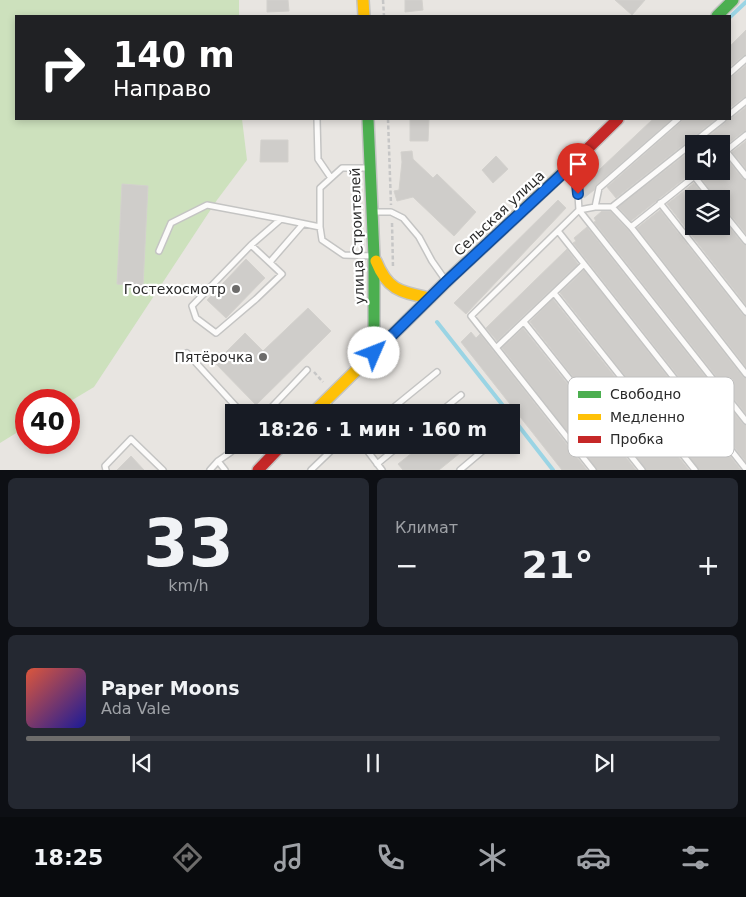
<!DOCTYPE html>
<html lang="ru">
<head>
<meta charset="utf-8">
<style>
  :root { --surface:#171b24; --page:#242831; --text:#f1f3f6; --muted:#9ea1a6; --line:#363941; --accent:#6d6c6b }
  body { margin:0; font-family:"DejaVu Sans",sans-serif; background:var(--page); color:var(--text); height:100vh; display:flex; flex-direction:column; font-size:19px; white-space:nowrap }
  * { box-sizing:border-box; margin:0 }
  p { font-size:16px; color:var(--muted) }
  .icon { flex:none; width:28px; height:28px; fill:none; stroke:currentColor; stroke-width:2; stroke-linecap:round; stroke-linejoin:round }
  .map { position:relative; height:470px; overflow:hidden }
  .side { display:flex; flex-direction:column; gap:8px; padding:8px; background:#0d0f14; flex:1 }
  .side>* { flex:none }
  .hud { position:absolute; left:15px; top:15px; width:716px; height:105px; border-radius:0px; box-shadow:0 2px 8px #0003; background:#202124; color:#fff; overflow:hidden }
  .controls { position:absolute; left:685px; top:135px; display:grid; gap:10px }
  .controls a { display:grid; place-items:center; width:45px; height:45px; border-radius:0px; background:var(--surface); box-shadow:0 2px 8px #0003; font-size:25px }
  .speed { position:absolute; left:15px; top:389px; display:flex; gap:10px; font-size:25px; font-weight:700; text-align:center }
  .speed>* { display:grid; place-content:center; width:65px; height:65px; border-radius:50%; background:var(--surface); box-shadow:0 2px 8px #0003; line-height:1 }
  .speed .limit { border:8px solid #d22; background:#fff; color:#111 }
  .pin { position:absolute; display:grid; place-items:center; width:42px; height:42px; color:#fff; margin:-51px -21px; border-radius:50% 50% 50% 0; rotate:-45deg; box-shadow:0 0 5px #0007 }
  .pin .icon { rotate:45deg }
  .me { position:absolute; width:55px; margin:-28px; rotate:46deg; stroke-linejoin:round; filter:drop-shadow(0 0 4px #0008) }
  .turn { display:flex; align-items:center; gap:18px; height:105px; padding:0 15px; font-size:22px }
  .turn .icon { width:65px; height:65px; stroke-width:2.5 }
  .turn b { display:block; font-size:35px; line-height:42px }
  .big { font-size:38px; font-weight:700; line-height:1.1 }
  .side .tile { flex:1; display:flex; flex-direction:column; justify-content:center; gap:8px; min-width:0; padding:0 18px; border-radius:8px; background:var(--page) }
  .side .dial { align-items:center; gap:0 }
  .dial b { font-size:65px; line-height:1 }
  .song { display:flex; align-items:center; gap:15px }
  .cover { width:60px; height:60px; border-radius:8px; background:linear-gradient(135deg,hsl(10 70% 55%),hsl(240 70% 35%)) }
  .played { height:5px; border-radius:2px; background:linear-gradient(90deg,var(--accent) 15%,var(--line) 15%) }
  .keys { display:flex; justify-content:space-around; direction:ltr }
  .heat { display:flex; justify-content:space-between; align-items:center; font-size:28px; direction:ltr }
  .side .tiles { flex:1; display:grid; gap:8px; grid-template-columns:1fr 1fr }
  .tile:last-child { grid-column:span 2 }
  .trip { position:absolute; left:225px; top:404px; width:295px; height:50px; border-radius:0px; background:var(--surface); box-shadow:0 2px 8px #0003; font-weight:700; line-height:50px; text-align:center }
  .tab-bar { display:flex; height:80px; justify-content:space-around; align-items:center; background:#090b0e; color:var(--muted) }
  .tab-bar .icon { width:35px; height:35px }
  .tab-bar .active { color:var(--accent) }
  .tab-bar b { font-size:22px; color:var(--text) }
  .map>svg:first-child { display:block }
</style>
</head>
<body>
<div class="map">
<svg width="746" height="470" viewBox="0 0 746 470">
  <rect width="100%" height="100%" fill="#e8e5e1"/>
  <path fill="#cde1bd" d="M 0,0 L 239,0 L 239,16 L 16,16 L 16,119 L 242,119 L 247,160 L 217,200 L 94,387 L 69,402 L 69,400 L 26,400 L 26,427 L 0,443 Z"/>
  <g fill="none" stroke-linecap="round" stroke-linejoin="round">
    <path stroke="#9ad4e4" stroke-width="4" d="M 730,17 L 746,2
      M 437,322 L 508,412
      M 511,416 L 553,470"/>
  </g>
  <path fill="#cfcdca" stroke="#d3d1cd" d="M 267,0 L 288,0 L 289,11 L 267,12 Z
    M 405,0 L 422,0 L 423,10 L 405,12 Z
    M 615,0 L 645,0 L 632,15 Z
    M 746,30 L 746,55 L 743,56 L 730,67 L 730,46 Z
    M 746,65 L 746,97 L 743,98 L 730,108 L 730,77 L 733,76 Z
    M 746,107 L 746,131 L 743,132 L 721,149 L 721,144 L 699,144 L 726,122 L 727,119 L 733,117 Z
    M 410,119 L 429,119 L 428,141 L 410,141 Z
    M 653,119 L 672,119 L 596,185 L 594,190 L 584,198 L 582,196 L 582,186 Z
    M 682,119 L 716,119 L 616,198 L 607,187 L 681,122 Z
    M 261,140 L 288,140 L 288,162 L 260,162 Z
    M 746,141 L 746,169 L 732,152 Z
    M 694,148 L 694,171 L 631,221 L 618,207 Z
    M 412,151 L 413,159 L 433,178 L 437,174 L 476,212 L 454,236 L 413,197 L 397,201 L 394,191 L 399,190 L 402,162 L 401,152 Z
    M 496,156 L 508,169 L 493,183 L 482,170 Z
    M 725,157 L 743,179 L 746,180 L 746,234 L 724,207 L 721,206 L 721,199 L 716,199 L 702,179 L 711,171 L 721,171 L 721,159 Z
    M 694,183 L 694,185 L 695,184 L 706,199 L 694,199 L 694,226 L 721,226 L 721,217 L 743,244 L 746,245 L 746,305 L 667,204 Z
    M 122,184 L 148,186 L 143,286 L 117,284 Z
    M 558,200 L 566,208 L 466,314 L 454,303 Z
    M 660,210 L 743,315 L 746,316 L 746,367 L 637,228 Z
    M 602,211 L 610,211 L 628,230 L 743,377 L 746,378 L 746,414 L 594,222 L 596,221 L 594,218 Z
    M 587,227 L 743,424 L 746,425 L 746,462 L 573,243 L 576,241 L 574,238 Z
    M 567,249 L 578,264 L 497,341 L 486,328 Z
    M 246,259 L 265,278 L 226,318 L 207,300 Z
    M 584,270 L 741,470 L 699,470 L 560,293 Z
    M 553,299 L 689,470 L 646,470 L 530,322 Z
    M 308,308 L 331,331 L 256,405 L 215,363 L 245,333 L 263,351 Z
    M 523,328 L 636,470 L 597,470 L 502,348 Z
    M 471,332 L 476,338 L 480,334 L 587,470 L 562,470 L 461,342 Z
    M 422,445 L 470,445 L 439,470 L 403,470 L 398,464 Z
    M 131,456 L 144,470 L 117,470 Z"/>
  <g fill="none" stroke-linecap="round" stroke-linejoin="round">
    <g stroke="#c4c4c3" stroke-width="8">
      <path id="lane" d="M 730,73 L 746,59
        M 730,114 L 746,101
        M 317,119 L 318,159 L 331,178
        M 726,151 L 746,176
        M 721,155 L 746,135
        M 576,165 L 579,210 L 746,421
        M 369,168 L 342,168 L 320,188 L 320,227 L 322,240 L 344,255 L 373,256
        M 694,176 L 712,199
        M 660,203 L 746,312
        M 595,207 L 599,188 L 678,119
        M 612,207 L 723,119
        M 721,210 L 746,241
        M 372,212 L 391,212 L 403,218 L 419,237 L 432,261 L 446,281
        M 631,227 L 701,171
        M 558,231 L 746,469
        M 251,245 L 282,274 L 256,299 L 216,333 L 196,318 L 192,306 L 251,245 L 281,219 L 320,227
        M 159,251 L 171,223 L 207,205 L 281,219
        M 270,262 L 303,224
        M 554,293 L 695,470
        M 524,322 L 642,470
        M 497,347 L 584,264
        M 187,353 L 241,412
        M 326,401 L 334,412
        M 267,412 L 307,370
        M 388,412 L 437,372
        M 440,412 L 461,395
        M 363,445 L 382,470
        M 377,464 L 400,445
        M 106,470 L 105,466 L 131,439 L 163,470
        M 210,470 L 218,461
        M 225,470 L 218,461 L 231,452 L 238,445
        M 311,470 L 337,445
        M 460,470 L 486,448
        M 593,470 L 471,316 L 579,210 L 595,207 L 612,207 L 631,227 L 746,374"/>
    </g>
    <g stroke="#c4c4c3" stroke-width="14">
      <path id="fast" d="M 717,16 L 733,0
        M 368,119 L 374,256 L 374,353"/>
    </g>
    <g stroke="#c4c4c3" stroke-width="14">
      <path id="slow" d="M 363,0 L 364,16
        M 376,261 C 388,291 401,292 430,298
        M 314,412 L 451,277 L 570,166"/>
    </g>
    <g stroke="#c4c4c3" stroke-width="14">
      <path id="jam" d="M 570,166 L 618,119
        M 258,470 L 282,445"/>
    </g>
    <path stroke="#c6c6c6" stroke-width="2.5" stroke-dasharray="4 2.5" stroke-linecap="butt" d="M 383,0 L 384,16
      M 388,119 L 391,205
      M 392,223 L 393,267
      M 314,372 L 323,382"/>
    <use href="#lane" stroke="#fcfbfa" stroke-width="5"/>
    <use href="#fast" stroke="#4caf50" stroke-width="11"/>
    <use href="#slow" stroke="#ffc107" stroke-width="11"/>
    <use href="#jam" stroke="#c62828" stroke-width="11"/>
  </g>
  <g fill="none" stroke-linecap="round" stroke-linejoin="round">
    <g stroke="#114b97" stroke-width="12">
      <path id="route" d="M 374,353 L 446,282 L 575,162 L 578,194"/>
    </g>
    <use href="#route" stroke="#1a73e8" stroke-width="9"/>
  </g>
  <g fill="#6d6c6b" stroke="#fff" stroke-width="2">
    <circle cx="236" cy="289" r="5"/>
    <circle cx="263" cy="357" r="5"/>
  </g>
  <g text-anchor="middle" stroke-width="4.5" stroke-linejoin="round" paint-order="stroke">
    <g font-size="14" fill="#2b2b2b" stroke="#fff">
      <text transform="translate(499 213) rotate(-43)" y="5">Сельская улица</text>
      <text transform="translate(357 236) rotate(-92)" y="5">улица Строителей</text>
    </g>
    <g font-size="14" fill="#2b2b2b" stroke="#fff" text-anchor="end">
      <text x="226" y="294">Гостехосмотр</text>
      <text x="253" y="362">Пятёрочка</text>
    </g>
  </g>
  <rect x="568" y="377" width="166" height="80" rx="8" fill="#fff" stroke="#bfbfbf" stroke-width="1"/>
  <rect x="578" y="391" width="23" height="7" fill="#4caf50"/>
  <rect x="578" y="414" width="23" height="6" fill="#ffc107"/>
  <rect x="578" y="436" width="23" height="7" fill="#c62828"/>
  <g font-size="14" fill="#2b2b2b">
    <text x="610" y="399">Свободно</text>
    <text x="610" y="422">Медленно</text>
    <text x="610" y="444">Пробка</text>
  </g>
</svg>
<div class="controls">
<a><svg class="icon" aria-label="sound" viewBox="0 0 24 24"><path d="M4 9h4l5-4v14l-5-4H4zM17 9q2 3 0 6"/></svg></a>
<a><svg class="icon" aria-label="layers" viewBox="0 0 24 24"><path d="M12 4l9 5-9 5-9-5zM3 14l9 5 9-5"/></svg></a>
</div>
<div class="speed"><div class="limit">40</div></div>
<div class="pin" style="left:578px;top:194px;background:#d93025"><svg class="icon" aria-label="arrive" viewBox="0 0 24 24"><path d="M6 21V4h12l-3 4 3 4H6"/></svg></div>
<svg class="me" style="left:374px;top:353px" viewBox="-20 -20 40 40"><circle r="19" fill="#fff"/><path d="M0-13L10 11 0 6-10 11z" fill="#1a73e8"/></svg>
<div class="trip">18:26 · 1 мин · 160 m</div>
<div class="hud">
<div class="turn"><svg class="icon" aria-label="right" viewBox="0 0 24 24"><path d="M7 20v-9h11M14 6l5 5-5 5"/></svg><div><b>140 m</b>Направо</div></div>
</div>
</div>
<section class="side">
<div class="tiles">
<div class="tile dial"><b>33</b><p>km/h</p></div>
<div class="tile"><p>Климат</p>
<div class="heat"><a>−</a><b class="big">21°</b><a>+</a></div>
</div>
<div class="tile">
<div class="song"><i class="cover"></i><div><b>Paper Moons</b><p>Ada Vale</p></div></div>
<div class="played"></div>
<div class="keys"><svg class="icon" aria-label="previous" viewBox="0 0 24 24"><path d="M18 5L8 12l10 7zM5 5v14"/></svg><svg class="icon" aria-label="pause" viewBox="0 0 24 24"><path d="M8 5v14M16 5v14"/></svg><svg class="icon" aria-label="next" viewBox="0 0 24 24"><path d="M6 5l10 7-10 7zM19 5v14"/></svg></div>
</div>
</div>
</section>
<nav class="tab-bar">
<b>18:25</b>
<svg class="icon active" aria-label="directions" viewBox="0 0 24 24"><path d="M12 3l9 9-9 9-9-9zM9 14v-3h6M13 9l2 2-2 2"/></svg>
<svg class="icon" aria-label="music" viewBox="0 0 24 24"><path d="M9 18V5l10-2v13"/><circle cx="6" cy="18" r="3"/><circle cx="16" cy="16" r="3"/></svg>
<svg class="icon" aria-label="phone" viewBox="0 0 24 24"><path d="M5 4h4l2 5-3 2q2 4 5 5l2-3 5 2v4C11 20 4 13 5 4z"/></svg>
<svg class="icon" aria-label="climate" viewBox="0 0 24 24"><path d="M12 3v18M4 7l16 10M4 17L20 7"/></svg>
<svg class="icon" aria-label="car" viewBox="0 0 24 24"><path d="M5 17H2v-5l4-1 3-4h7l3 4 3 1v5h-3M9 17h6M6 11h13"/><circle cx="7" cy="17" r="2"/><circle cx="17" cy="17" r="2"/></svg>
<svg class="icon" aria-label="filters" viewBox="0 0 24 24"><path d="M4 7h16M4 17h16"/><circle cx="9" cy="7" r="2"/><circle cx="15" cy="17" r="2"/></svg>
</nav>
</body>
</html>
